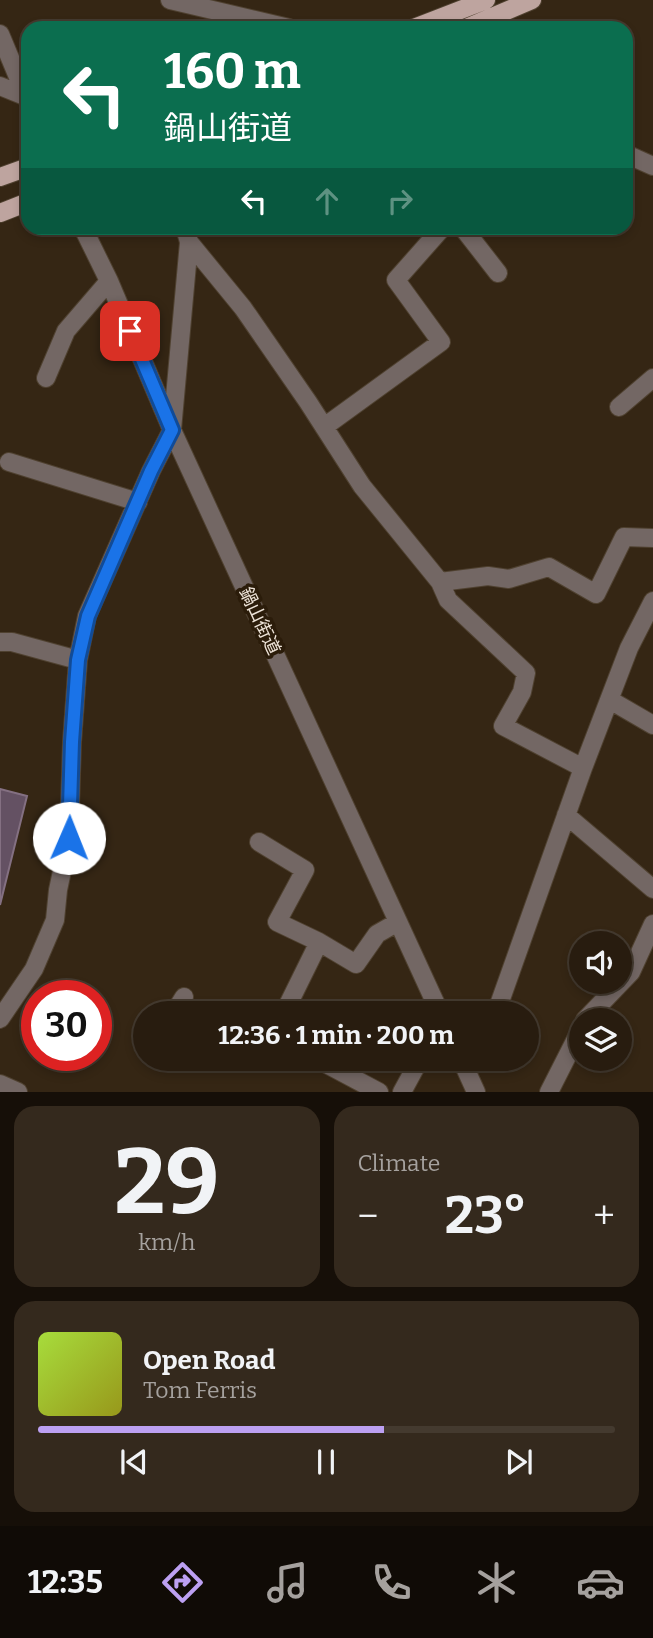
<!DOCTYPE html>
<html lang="en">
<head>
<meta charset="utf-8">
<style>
  :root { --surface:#281c0f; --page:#34291d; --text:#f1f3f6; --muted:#a5a19e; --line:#443a2f; --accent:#bca0f2 }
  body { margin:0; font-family:Bitter,"Noto Sans JP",serif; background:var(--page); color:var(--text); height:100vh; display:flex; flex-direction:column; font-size:26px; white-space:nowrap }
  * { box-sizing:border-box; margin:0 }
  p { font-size:23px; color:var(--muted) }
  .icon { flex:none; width:38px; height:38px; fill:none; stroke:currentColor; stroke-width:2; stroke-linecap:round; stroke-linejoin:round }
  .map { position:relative; height:1092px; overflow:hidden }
  .details { display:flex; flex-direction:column; gap:14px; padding:14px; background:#160f08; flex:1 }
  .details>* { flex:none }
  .top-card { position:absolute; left:21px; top:21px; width:612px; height:214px; border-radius:21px; box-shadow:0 4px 10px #0003,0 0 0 2px var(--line); background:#0b6e4f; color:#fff; overflow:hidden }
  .buttons { position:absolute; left:569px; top:931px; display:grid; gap:14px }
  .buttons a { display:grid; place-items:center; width:63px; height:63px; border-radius:50%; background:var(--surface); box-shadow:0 4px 10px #0003,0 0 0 2px var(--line); font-size:35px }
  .speed { position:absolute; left:21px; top:980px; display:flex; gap:14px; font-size:35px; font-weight:700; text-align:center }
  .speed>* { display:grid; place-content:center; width:91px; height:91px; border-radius:50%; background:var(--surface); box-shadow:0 4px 10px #0003,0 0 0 2px var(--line); line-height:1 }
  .speed .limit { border:10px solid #d22; background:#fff; color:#111 }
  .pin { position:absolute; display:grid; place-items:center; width:60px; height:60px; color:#fff; margin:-30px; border-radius:14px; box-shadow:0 4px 10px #0006 }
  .me { position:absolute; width:77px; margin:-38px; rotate:1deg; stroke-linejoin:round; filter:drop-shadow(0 0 5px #0008) }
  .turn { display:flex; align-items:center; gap:24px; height:147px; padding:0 28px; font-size:32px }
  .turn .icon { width:91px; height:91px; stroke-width:2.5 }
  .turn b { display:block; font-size:49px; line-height:60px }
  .lanes { display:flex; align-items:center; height:66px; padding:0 28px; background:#0003; justify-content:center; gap:35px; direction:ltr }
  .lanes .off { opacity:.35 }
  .big { font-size:52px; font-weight:700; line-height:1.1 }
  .details .widget { flex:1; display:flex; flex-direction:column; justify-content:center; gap:10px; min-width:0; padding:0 24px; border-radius:21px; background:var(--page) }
  .details .dial { align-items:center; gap:0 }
  .dial b { font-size:91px; line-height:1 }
  .song { display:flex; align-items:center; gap:21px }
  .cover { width:84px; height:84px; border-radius:10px; background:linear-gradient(135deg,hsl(80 70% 55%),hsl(60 70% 35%)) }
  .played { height:7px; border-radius:4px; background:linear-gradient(90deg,var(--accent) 60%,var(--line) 60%) }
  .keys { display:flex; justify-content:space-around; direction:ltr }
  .heat { display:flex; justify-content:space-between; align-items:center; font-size:38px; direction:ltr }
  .details .tiles { flex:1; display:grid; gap:14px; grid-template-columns:1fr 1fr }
  .widget:last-child { grid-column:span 2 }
  .trip { position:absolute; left:133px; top:1001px; width:406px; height:70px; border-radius:35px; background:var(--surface); box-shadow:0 4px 10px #0003,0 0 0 2px var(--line); font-weight:700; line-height:70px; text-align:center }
  .tabs { display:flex; height:112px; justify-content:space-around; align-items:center; background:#100b06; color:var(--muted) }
  .tabs .icon { width:49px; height:49px }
  .tabs .selected { color:var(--accent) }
  .tabs b { font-size:32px; color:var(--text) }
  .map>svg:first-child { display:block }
</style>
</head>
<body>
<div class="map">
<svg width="653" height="1092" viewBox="0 0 653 1092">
  <rect width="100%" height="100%" fill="#352614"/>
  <path fill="#645163" stroke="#847082" stroke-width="2" d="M 0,789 L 27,796 L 0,905 Z"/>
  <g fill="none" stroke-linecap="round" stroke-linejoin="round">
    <g stroke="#4f4130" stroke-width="20">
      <path id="minor" d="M 170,0 L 289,28
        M 0,34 L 28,101
        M 0,86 L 27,97
        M 626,154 L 653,166
        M 83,228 L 109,281 L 172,430 L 440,1013
        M 185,228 L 189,242 L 243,308 L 308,402 L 362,486 L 440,582 L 488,576 L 509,579 L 549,567 L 596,594 L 624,537 L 653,538
        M 463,228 L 498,273
        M 46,378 L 66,331 L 109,281
        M 619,407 L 653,378
        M 324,427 L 441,342 L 396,280 L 442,228
        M 9,462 L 138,502
        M 440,582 L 448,600 L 526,673 L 522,692 L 503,726 L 583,768
        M 0,642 L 12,642 L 78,660
        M 610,700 L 653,725
        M 566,815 L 653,889
        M 259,842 L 305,870 L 277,922 L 319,942 L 284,1013
        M 319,942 L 356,964 L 377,934 L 398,922
        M 174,1013 L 184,997
        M 496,1013 L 583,768 L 629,648 L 653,601
        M 0,1019 L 34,969 L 55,920 L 58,890 L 69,838 L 72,742 L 78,660 L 87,616 L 151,471 L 172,430 L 189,242
        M 585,1020 L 631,972 L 653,924
        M 211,1059 L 220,1063 L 223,1059
        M 317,1059 L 379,1092
        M 461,1059 L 476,1092
        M 0,1084 L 18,1092
        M 402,1092 L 420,1059
        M 549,1092 L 581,1029"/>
    </g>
    <g stroke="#4f4130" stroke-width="20">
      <path id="major" d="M 414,28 L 486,0
        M 466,28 L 532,0
        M 0,177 L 28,167
        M 0,213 L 28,202"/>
    </g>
    <use href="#minor" stroke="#736764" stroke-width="18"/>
    <use href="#major" stroke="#bea49f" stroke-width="18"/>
  </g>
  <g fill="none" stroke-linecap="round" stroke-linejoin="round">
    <g stroke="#114b97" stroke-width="18">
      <path id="route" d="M 69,838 L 72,742 L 78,660 L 88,616 L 151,471 L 172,430 L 130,331"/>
    </g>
    <use href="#route" stroke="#1a73e8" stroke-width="12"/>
  </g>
  <g text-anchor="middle" stroke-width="7" stroke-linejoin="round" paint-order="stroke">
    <g font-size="18" fill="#eee4d9" stroke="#2b1c0a">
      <text transform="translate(260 621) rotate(65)" y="6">鍋山街道</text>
    </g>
  </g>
</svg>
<div class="buttons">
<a><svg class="icon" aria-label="sound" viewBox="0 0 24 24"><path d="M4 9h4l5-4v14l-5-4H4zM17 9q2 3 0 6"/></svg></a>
<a><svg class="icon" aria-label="layers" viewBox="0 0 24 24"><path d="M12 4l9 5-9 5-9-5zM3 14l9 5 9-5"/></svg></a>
</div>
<div class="speed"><div class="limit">30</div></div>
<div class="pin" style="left:130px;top:331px;background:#d93025"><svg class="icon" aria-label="arrive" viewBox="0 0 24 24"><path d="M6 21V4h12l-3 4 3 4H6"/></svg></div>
<svg class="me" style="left:69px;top:838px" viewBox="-20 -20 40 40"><circle r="19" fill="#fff"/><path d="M0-13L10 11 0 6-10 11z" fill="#1a73e8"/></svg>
<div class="trip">12:36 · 1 min · 200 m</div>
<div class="top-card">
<div class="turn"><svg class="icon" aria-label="left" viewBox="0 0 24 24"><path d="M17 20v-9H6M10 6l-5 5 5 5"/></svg><div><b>160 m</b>鍋山街道</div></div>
<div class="lanes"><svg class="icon" aria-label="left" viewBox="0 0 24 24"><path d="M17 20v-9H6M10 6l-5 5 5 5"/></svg><svg class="icon off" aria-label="ahead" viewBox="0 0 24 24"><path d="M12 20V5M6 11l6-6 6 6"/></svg><svg class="icon off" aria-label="right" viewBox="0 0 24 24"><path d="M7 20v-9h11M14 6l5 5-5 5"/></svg></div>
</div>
</div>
<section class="details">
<div class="tiles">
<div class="widget dial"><b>29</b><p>km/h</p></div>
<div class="widget"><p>Climate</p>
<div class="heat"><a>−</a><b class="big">23°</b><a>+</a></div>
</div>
<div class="widget">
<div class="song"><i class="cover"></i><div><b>Open Road</b><p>Tom Ferris</p></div></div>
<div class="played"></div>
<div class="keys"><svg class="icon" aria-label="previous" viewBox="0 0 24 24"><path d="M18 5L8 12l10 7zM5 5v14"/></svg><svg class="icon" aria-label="pause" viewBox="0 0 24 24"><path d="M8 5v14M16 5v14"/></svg><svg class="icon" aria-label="next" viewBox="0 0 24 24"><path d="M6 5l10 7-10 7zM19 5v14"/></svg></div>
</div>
</div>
</section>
<nav class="tabs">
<b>12:35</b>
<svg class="icon selected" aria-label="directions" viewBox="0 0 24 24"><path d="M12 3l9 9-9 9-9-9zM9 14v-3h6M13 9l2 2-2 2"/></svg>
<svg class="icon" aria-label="music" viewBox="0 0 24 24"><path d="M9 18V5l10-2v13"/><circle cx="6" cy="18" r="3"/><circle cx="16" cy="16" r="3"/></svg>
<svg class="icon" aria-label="phone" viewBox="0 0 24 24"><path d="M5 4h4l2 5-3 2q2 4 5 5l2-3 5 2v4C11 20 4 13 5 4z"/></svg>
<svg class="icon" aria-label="climate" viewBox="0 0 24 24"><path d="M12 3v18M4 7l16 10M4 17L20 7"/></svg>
<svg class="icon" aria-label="car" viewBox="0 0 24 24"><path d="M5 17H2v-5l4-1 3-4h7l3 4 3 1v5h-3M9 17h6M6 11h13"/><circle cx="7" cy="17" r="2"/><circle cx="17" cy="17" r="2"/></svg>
</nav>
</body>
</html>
